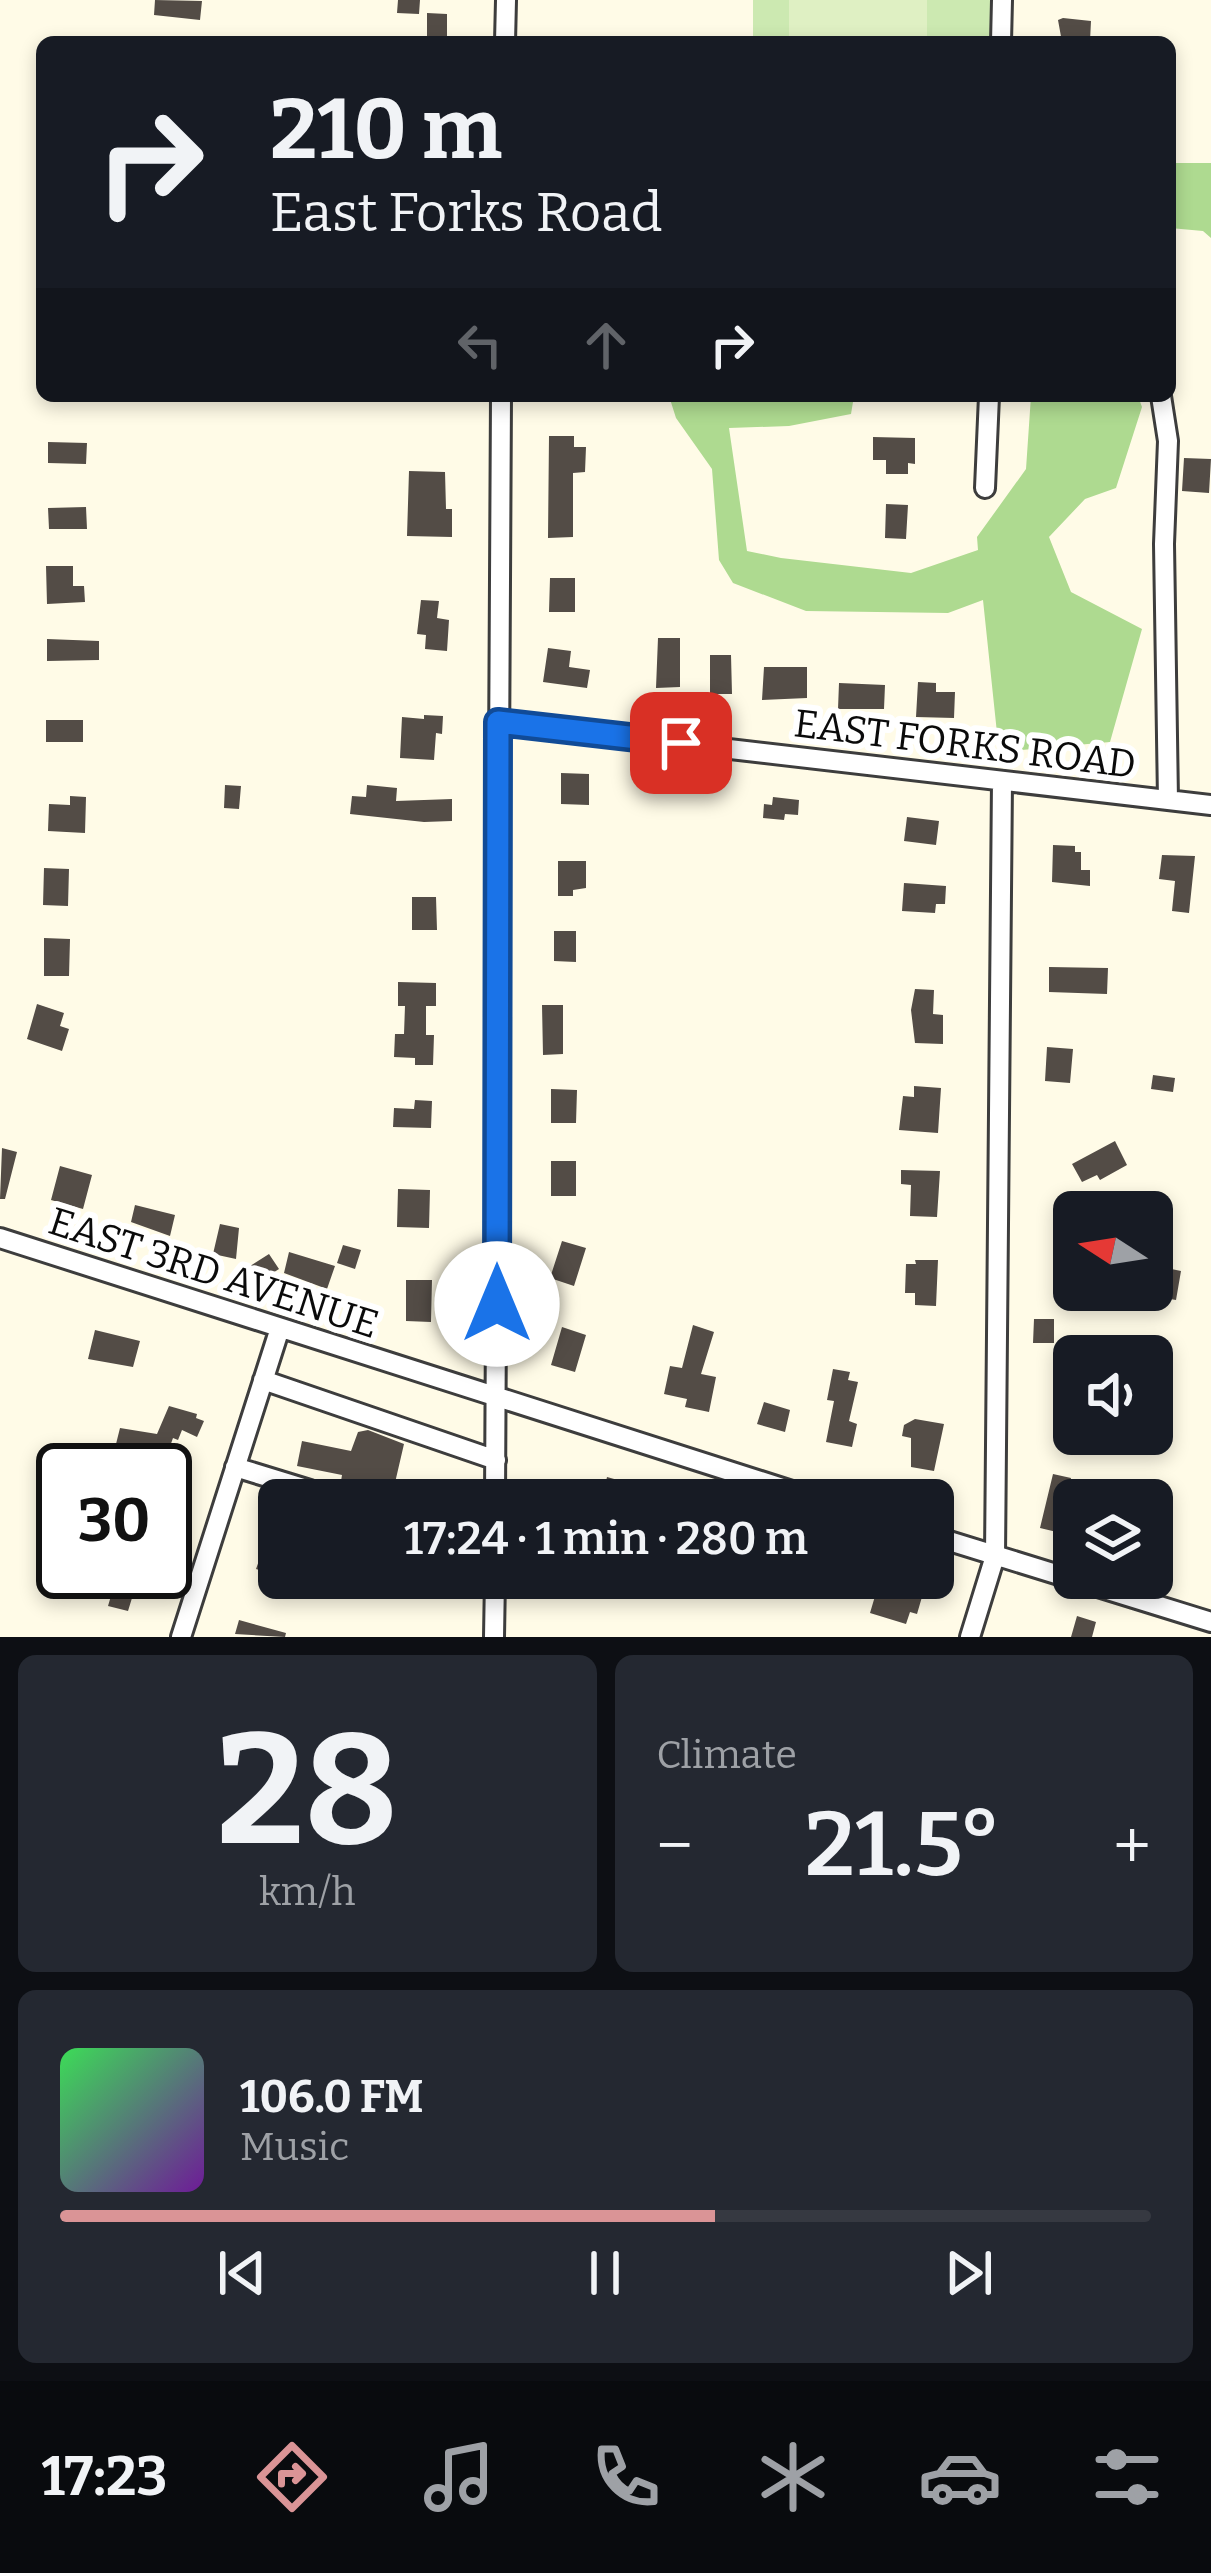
<!DOCTYPE html>
<html lang="en">
<head>
<meta charset="utf-8">
<style>
  :root { --surface:#171b24; --page:#242831; --text:#f1f3f6; --muted:#9ea1a6; --line:#363941; --accent:#da9496 }
  body { margin:0; font-family:Bitter,serif; background:var(--page); color:var(--text); height:100vh; display:flex; flex-direction:column; font-size:45px; white-space:nowrap }
  * { box-sizing:border-box; margin:0 }
  p { font-size:39px; color:var(--muted) }
  .icon { flex:none; width:66px; height:66px; fill:none; stroke:currentColor; stroke-width:2; stroke-linecap:round; stroke-linejoin:round }
  .map { position:relative; height:1637px; overflow:hidden }
  .panel { display:flex; flex-direction:column; gap:18px; padding:18px; background:#0d0f14; flex:1 }
  .panel>* { flex:none }
  .top-card { position:absolute; left:36px; top:36px; width:1140px; height:366px; border-radius:18px; box-shadow:0 6px 18px #0003; background:#171b24; color:var(--text); overflow:hidden }
  .needle { width:78px; rotate:282deg }
  .buttons { position:absolute; left:1053px; top:1191px; display:grid; gap:24px }
  .buttons a { display:grid; place-items:center; width:120px; height:120px; border-radius:18px; background:var(--surface); box-shadow:0 6px 18px #0003; font-size:60px }
  .speed { position:absolute; left:36px; top:1443px; display:flex; gap:24px; font-size:60px; font-weight:700; text-align:center }
  .speed>* { display:grid; place-content:center; width:156px; height:156px; border-radius:50%; background:var(--surface); box-shadow:0 6px 18px #0003; line-height:1 }
  .speed .limit { border:6px solid #111; border-radius:18px; background:#fff; color:#111 }
  .pin { position:absolute; display:grid; place-items:center; width:102px; height:102px; color:#fff; margin:-51px; border-radius:24px; box-shadow:0 6px 18px #0006 }
  .me { position:absolute; width:132px; margin:-66px; rotate:0deg; stroke-linejoin:round; filter:drop-shadow(0 0 9px #0008) }
  .turn { display:flex; align-items:center; gap:42px; height:252px; padding:0 36px; font-size:54px }
  .turn .icon { width:156px; height:156px; stroke-width:2.5 }
  .turn b { display:block; font-size:84px; line-height:102px }
  .lanes { display:flex; align-items:center; height:114px; padding:0 36px; background:#0003; justify-content:center; gap:60px; direction:ltr }
  .lanes .off { opacity:.35 }
  .big { font-size:90px; font-weight:600; line-height:1.1 }
  .panel .widget { flex:1; display:flex; flex-direction:column; justify-content:center; gap:18px; min-width:0; padding:0 42px; border-radius:18px; background:var(--page) }
  .panel .dial { align-items:center; gap:0 }
  .dial b { font-size:156px; line-height:1 }
  .song { display:flex; align-items:center; gap:36px }
  .cover { width:144px; height:144px; border-radius:18px; background:linear-gradient(135deg,hsl(130 70% 55%),hsl(280 70% 35%)) }
  .played { height:12px; border-radius:6px; background:linear-gradient(90deg,var(--accent) 60%,var(--line) 60%) }
  .keys { display:flex; justify-content:space-around; direction:ltr }
  .heat { display:flex; justify-content:space-between; align-items:center; font-size:66px; direction:ltr }
  .panel .tiles { flex:1; display:grid; gap:18px; grid-template-columns:1fr 1fr }
  .widget:last-child { grid-column:span 2 }
  .trip { position:absolute; left:258px; top:1479px; width:696px; height:120px; border-radius:18px; background:var(--surface); box-shadow:0 6px 18px #0003; font-weight:600; line-height:120px; text-align:center }
  .tabs { display:flex; height:192px; justify-content:space-around; align-items:center; background:#090b0e; color:var(--muted) }
  .tabs .icon { width:84px; height:84px }
  .tabs .active { color:var(--accent) }
  .tabs b { font-size:54px; color:var(--text) }
  .map>svg:first-child { display:block }
</style>
</head>
<body>
<div class="map">
<svg width="1211" height="1637" viewBox="0 0 1211 1637">
  <rect width="100%" height="100%" fill="#fffbe7"/>
  <path fill="#cce9b1" d="M 753,0 L 996,0 L 994,42 L 753,42 Z"/>
  <path fill="#aeda90" d="M 1170,163 L 1211,163 L 1211,238 L 1203,231 L 1170,228 Z
    M 669,396 L 854,396 L 851,414 L 789,426 L 729,428 L 747,551 L 781,558 L 911,573 L 978,550 L 977,537 L 1026,469 L 1031,396 L 1138,396 L 1142,407 L 1116,488 L 1085,499 L 1049,537 L 1071,592 L 1142,629 L 1110,742 L 999,752 L 983,600 L 948,613 L 806,611 L 733,583 L 719,560 L 712,469 L 676,418 Z"/>
  <path fill="#dff0c3" d="M 789,0 L 927,0 L 927,42 L 789,42 Z"/>
  <path fill="#534c46" d="M 155,0 L 202,1 L 200,20 L 154,15 Z
    M 398,0 L 420,0 L 419,14 L 397,13 Z
    M 427,13 L 447,14 L 447,42 L 427,42 Z
    M 1063,18 L 1091,21 L 1090,41 L 1062,42 L 1058,20 Z
    M 549,436 L 574,436 L 574,447 L 586,447 L 585,472 L 573,473 L 573,537 L 548,538 Z
    M 873,437 L 915,438 L 915,464 L 908,463 L 908,474 L 886,474 L 886,460 L 873,460 Z
    M 48,442 L 87,443 L 86,464 L 48,463 Z
    M 1184,458 L 1211,459 L 1209,493 L 1182,491 Z
    M 409,471 L 445,472 L 446,509 L 452,509 L 452,537 L 407,536 Z
    M 886,504 L 908,505 L 906,539 L 885,538 Z
    M 86,507 L 87,529 L 49,529 L 48,508 Z
    M 46,566 L 73,566 L 73,586 L 84,586 L 85,602 L 47,604 Z
    M 550,578 L 575,578 L 575,612 L 549,612 Z
    M 421,600 L 439,601 L 437,618 L 449,620 L 447,651 L 425,649 L 426,635 L 417,634 Z
    M 658,638 L 680,638 L 680,687 L 656,688 Z
    M 47,639 L 99,641 L 99,660 L 47,661 Z
    M 548,648 L 571,651 L 569,667 L 590,670 L 587,688 L 543,682 Z
    M 710,655 L 731,655 L 732,694 L 710,694 Z
    M 764,667 L 807,667 L 807,698 L 762,700 Z
    M 918,682 L 936,683 L 936,692 L 955,692 L 954,718 L 916,717 Z
    M 839,683 L 885,685 L 884,709 L 838,709 Z
    M 424,715 L 443,716 L 442,734 L 436,733 L 434,760 L 400,758 L 402,717 L 424,719 Z
    M 46,720 L 83,720 L 83,742 L 46,742 Z
    M 561,773 L 589,774 L 589,805 L 561,804 Z
    M 225,785 L 241,786 L 239,809 L 224,808 Z
    M 367,785 L 397,788 L 396,801 L 452,799 L 452,821 L 424,822 L 350,814 L 352,796 L 366,797 Z
    M 70,796 L 86,797 L 85,833 L 48,831 L 49,804 L 70,805 Z
    M 773,797 L 799,800 L 798,815 L 785,814 L 784,820 L 763,818 L 764,804 L 772,805 Z
    M 907,817 L 939,821 L 936,845 L 904,841 Z
    M 1053,845 L 1075,846 L 1075,852 L 1081,852 L 1081,870 L 1090,870 L 1090,886 L 1052,882 Z
    M 1162,855 L 1195,856 L 1189,913 L 1172,911 L 1175,881 L 1159,879 Z
    M 558,861 L 586,861 L 586,888 L 573,890 L 573,896 L 558,896 Z
    M 44,868 L 69,869 L 68,906 L 43,905 Z
    M 904,883 L 946,886 L 945,904 L 936,904 L 935,913 L 902,911 Z
    M 412,897 L 436,897 L 437,930 L 412,930 Z
    M 554,931 L 576,931 L 576,962 L 554,961 Z
    M 44,938 L 70,939 L 69,976 L 44,976 Z
    M 1049,967 L 1108,968 L 1107,994 L 1049,992 Z
    M 398,982 L 436,983 L 436,1006 L 426,1006 L 426,1035 L 434,1035 L 433,1065 L 415,1065 L 415,1058 L 394,1057 L 395,1034 L 404,1034 L 405,1006 L 398,1006 Z
    M 915,989 L 934,990 L 933,1014 L 943,1015 L 943,1044 L 915,1043 L 911,1010 Z
    M 37,1004 L 64,1013 L 60,1026 L 69,1029 L 62,1051 L 27,1039 Z
    M 542,1005 L 563,1005 L 563,1054 L 543,1055 Z
    M 1047,1047 L 1073,1049 L 1070,1083 L 1045,1081 Z
    M 1153,1075 L 1175,1078 L 1173,1092 L 1151,1089 Z
    M 914,1086 L 941,1088 L 938,1133 L 899,1130 L 903,1096 L 914,1097 Z
    M 551,1089 L 577,1090 L 576,1123 L 551,1123 Z
    M 415,1100 L 432,1101 L 431,1128 L 393,1127 L 394,1108 L 414,1109 Z
    M 1115,1141 L 1127,1165 L 1100,1180 L 1097,1175 L 1082,1182 L 1072,1164 Z
    M 2,1148 L 17,1152 L 5,1199 L 0,1199 Z
    M 551,1161 L 576,1161 L 576,1196 L 551,1196 Z
    M 60,1166 L 92,1175 L 83,1209 L 51,1200 Z
    M 901,1170 L 940,1171 L 937,1217 L 910,1216 L 911,1185 L 901,1184 Z
    M 398,1189 L 430,1190 L 429,1228 L 397,1227 Z
    M 135,1205 L 175,1215 L 170,1236 L 131,1222 Z
    M 220,1224 L 239,1228 L 236,1259 L 213,1254 Z
    M 562,1241 L 586,1248 L 574,1286 L 550,1278 Z
    M 343,1245 L 361,1250 L 355,1269 L 337,1263 Z
    M 289,1252 L 335,1266 L 327,1289 L 284,1273 Z
    M 269,1254 L 279,1269 L 257,1283 L 247,1268 Z
    M 915,1260 L 938,1260 L 936,1306 L 915,1305 L 915,1293 L 905,1293 L 906,1264 L 916,1264 Z
    M 1152,1265 L 1181,1271 L 1176,1300 L 1152,1296 Z
    M 406,1280 L 432,1280 L 431,1322 L 406,1321 Z
    M 1086,1290 L 1130,1290 L 1130,1291 L 1092,1306 Z
    M 1034,1319 L 1054,1319 L 1054,1343 L 1033,1343 Z
    M 693,1325 L 714,1332 L 701,1374 L 716,1377 L 709,1412 L 685,1407 L 687,1399 L 664,1394 L 670,1366 L 682,1368 Z
    M 562,1327 L 586,1335 L 575,1372 L 551,1365 Z
    M 95,1330 L 140,1341 L 133,1367 L 88,1359 Z
    M 833,1369 L 850,1372 L 848,1380 L 858,1382 L 849,1421 L 857,1424 L 852,1447 L 826,1442 L 834,1401 L 827,1400 Z
    M 764,1402 L 790,1410 L 785,1432 L 757,1424 Z
    M 169,1406 L 197,1414 L 196,1418 L 204,1421 L 197,1437 L 182,1430 L 178,1440 L 173,1438 L 163,1466 L 145,1459 L 147,1453 L 116,1444 L 120,1428 L 157,1434 Z
    M 915,1419 L 944,1424 L 934,1471 L 911,1467 L 911,1438 L 902,1436 L 904,1425 Z
    M 368,1430 L 404,1444 L 391,1500 L 338,1500 L 342,1475 L 297,1466 L 302,1441 L 351,1451 L 358,1432 Z
    M 1053,1474 L 1071,1478 L 1061,1533 L 1040,1528 Z
    M 607,1477 L 632,1484 L 628,1500 L 603,1494 Z
    M 1152,1522 L 1173,1528 L 1166,1553 L 1152,1549 Z
    M 265,1544 L 279,1549 L 275,1575 L 256,1569 Z
    M 116,1579 L 136,1585 L 128,1611 L 108,1606 Z
    M 904,1584 L 924,1590 L 917,1614 L 910,1612 L 906,1624 L 870,1613 L 878,1586 L 901,1593 Z
    M 1077,1616 L 1096,1622 L 1092,1637 L 1071,1637 Z
    M 239,1620 L 286,1633 L 285,1637 L 235,1634 Z"/>
  <g fill="none" stroke-linecap="round" stroke-linejoin="round">
    <g stroke="#3d3d3d" stroke-width="24">
      <path id="minor" d="M 505,42 L 506,0
        M 1001,42 L 1002,0
        M 1161,396 L 1168,441 L 1164,544 L 1168,800
        M 985,488 L 989,396
        M 498,722 L 1211,805
        M 0,1238 L 820,1500
        M 263,1380 L 496,1460
        M 235,1467 L 310,1490
        M 495,1500 L 501,396
        M 933,1536 L 1211,1622
        M 181,1637 L 280,1328
        M 494,1637 L 495,1578
        M 970,1637 L 995,1556 L 1002,781"/>
    </g>
    <use href="#minor" stroke="#fff" stroke-width="18"/>
  </g>
  <g fill="none" stroke-linecap="round" stroke-linejoin="round">
    <g stroke="#114b97" stroke-width="30">
      <path id="route" d="M 497,1304 L 498,722 L 681,743"/>
    </g>
    <use href="#route" stroke="#1a73e8" stroke-width="21"/>
  </g>
  <g text-anchor="middle" stroke-width="12" stroke-linejoin="round" paint-order="stroke">
    <g font-size="39" fill="#0a0a0a" stroke="#fff">
      <text transform="translate(965 743) rotate(7)" y="14">EAST FORKS ROAD</text>
      <text transform="translate(214 1272) rotate(18)" y="14">EAST 3RD AVENUE</text>
    </g>
  </g>
</svg>
<div class="buttons">
<a><svg class="needle" viewBox="-14 -14 28 28"><path d="M0-13l5 13h-10z" fill="#e53935"/><path d="M0 13l5-13h-10z" fill="#9ea1a6"/></svg></a>
<a><svg class="icon" aria-label="sound" viewBox="0 0 24 24"><path d="M4 9h4l5-4v14l-5-4H4zM17 9q2 3 0 6"/></svg></a>
<a><svg class="icon" aria-label="layers" viewBox="0 0 24 24"><path d="M12 4l9 5-9 5-9-5zM3 14l9 5 9-5"/></svg></a>
</div>
<div class="speed"><div class="limit">30</div></div>
<div class="pin" style="left:681px;top:743px;background:#d93025"><svg class="icon" aria-label="arrive" viewBox="0 0 24 24"><path d="M6 21V4h12l-3 4 3 4H6"/></svg></div>
<svg class="me" style="left:497px;top:1304px" viewBox="-20 -20 40 40"><circle r="19" fill="#fff"/><path d="M0-13L10 11 0 6-10 11z" fill="#1a73e8"/></svg>
<div class="trip">17:24 · 1 min · 280 m</div>
<div class="top-card">
<div class="turn"><svg class="icon" aria-label="right" viewBox="0 0 24 24"><path d="M7 20v-9h11M14 6l5 5-5 5"/></svg><div><b>210 m</b>East Forks Road</div></div>
<div class="lanes"><svg class="icon off" aria-label="left" viewBox="0 0 24 24"><path d="M17 20v-9H6M10 6l-5 5 5 5"/></svg><svg class="icon off" aria-label="ahead" viewBox="0 0 24 24"><path d="M12 20V5M6 11l6-6 6 6"/></svg><svg class="icon" aria-label="right" viewBox="0 0 24 24"><path d="M7 20v-9h11M14 6l5 5-5 5"/></svg></div>
</div>
</div>
<section class="panel">
<div class="tiles">
<div class="widget dial"><b>28</b><p>km/h</p></div>
<div class="widget"><p>Climate</p>
<div class="heat"><a>−</a><b class="big">21.5°</b><a>+</a></div>
</div>
<div class="widget">
<div class="song"><i class="cover"></i><div><b>106.0 FM</b><p>Music</p></div></div>
<div class="played"></div>
<div class="keys"><svg class="icon" aria-label="previous" viewBox="0 0 24 24"><path d="M18 5L8 12l10 7zM5 5v14"/></svg><svg class="icon" aria-label="pause" viewBox="0 0 24 24"><path d="M8 5v14M16 5v14"/></svg><svg class="icon" aria-label="next" viewBox="0 0 24 24"><path d="M6 5l10 7-10 7zM19 5v14"/></svg></div>
</div>
</div>
</section>
<nav class="tabs">
<b>17:23</b>
<svg class="icon active" aria-label="directions" viewBox="0 0 24 24"><path d="M12 3l9 9-9 9-9-9zM9 14v-3h6M13 9l2 2-2 2"/></svg>
<svg class="icon" aria-label="music" viewBox="0 0 24 24"><path d="M9 18V5l10-2v13"/><circle cx="6" cy="18" r="3"/><circle cx="16" cy="16" r="3"/></svg>
<svg class="icon" aria-label="phone" viewBox="0 0 24 24"><path d="M5 4h4l2 5-3 2q2 4 5 5l2-3 5 2v4C11 20 4 13 5 4z"/></svg>
<svg class="icon" aria-label="climate" viewBox="0 0 24 24"><path d="M12 3v18M4 7l16 10M4 17L20 7"/></svg>
<svg class="icon" aria-label="car" viewBox="0 0 24 24"><path d="M5 17H2v-5l4-1 3-4h7l3 4 3 1v5h-3M9 17h6M6 11h13"/><circle cx="7" cy="17" r="2"/><circle cx="17" cy="17" r="2"/></svg>
<svg class="icon" aria-label="filters" viewBox="0 0 24 24"><path d="M4 7h16M4 17h16"/><circle cx="9" cy="7" r="2"/><circle cx="15" cy="17" r="2"/></svg>
</nav>
</body>
</html>
